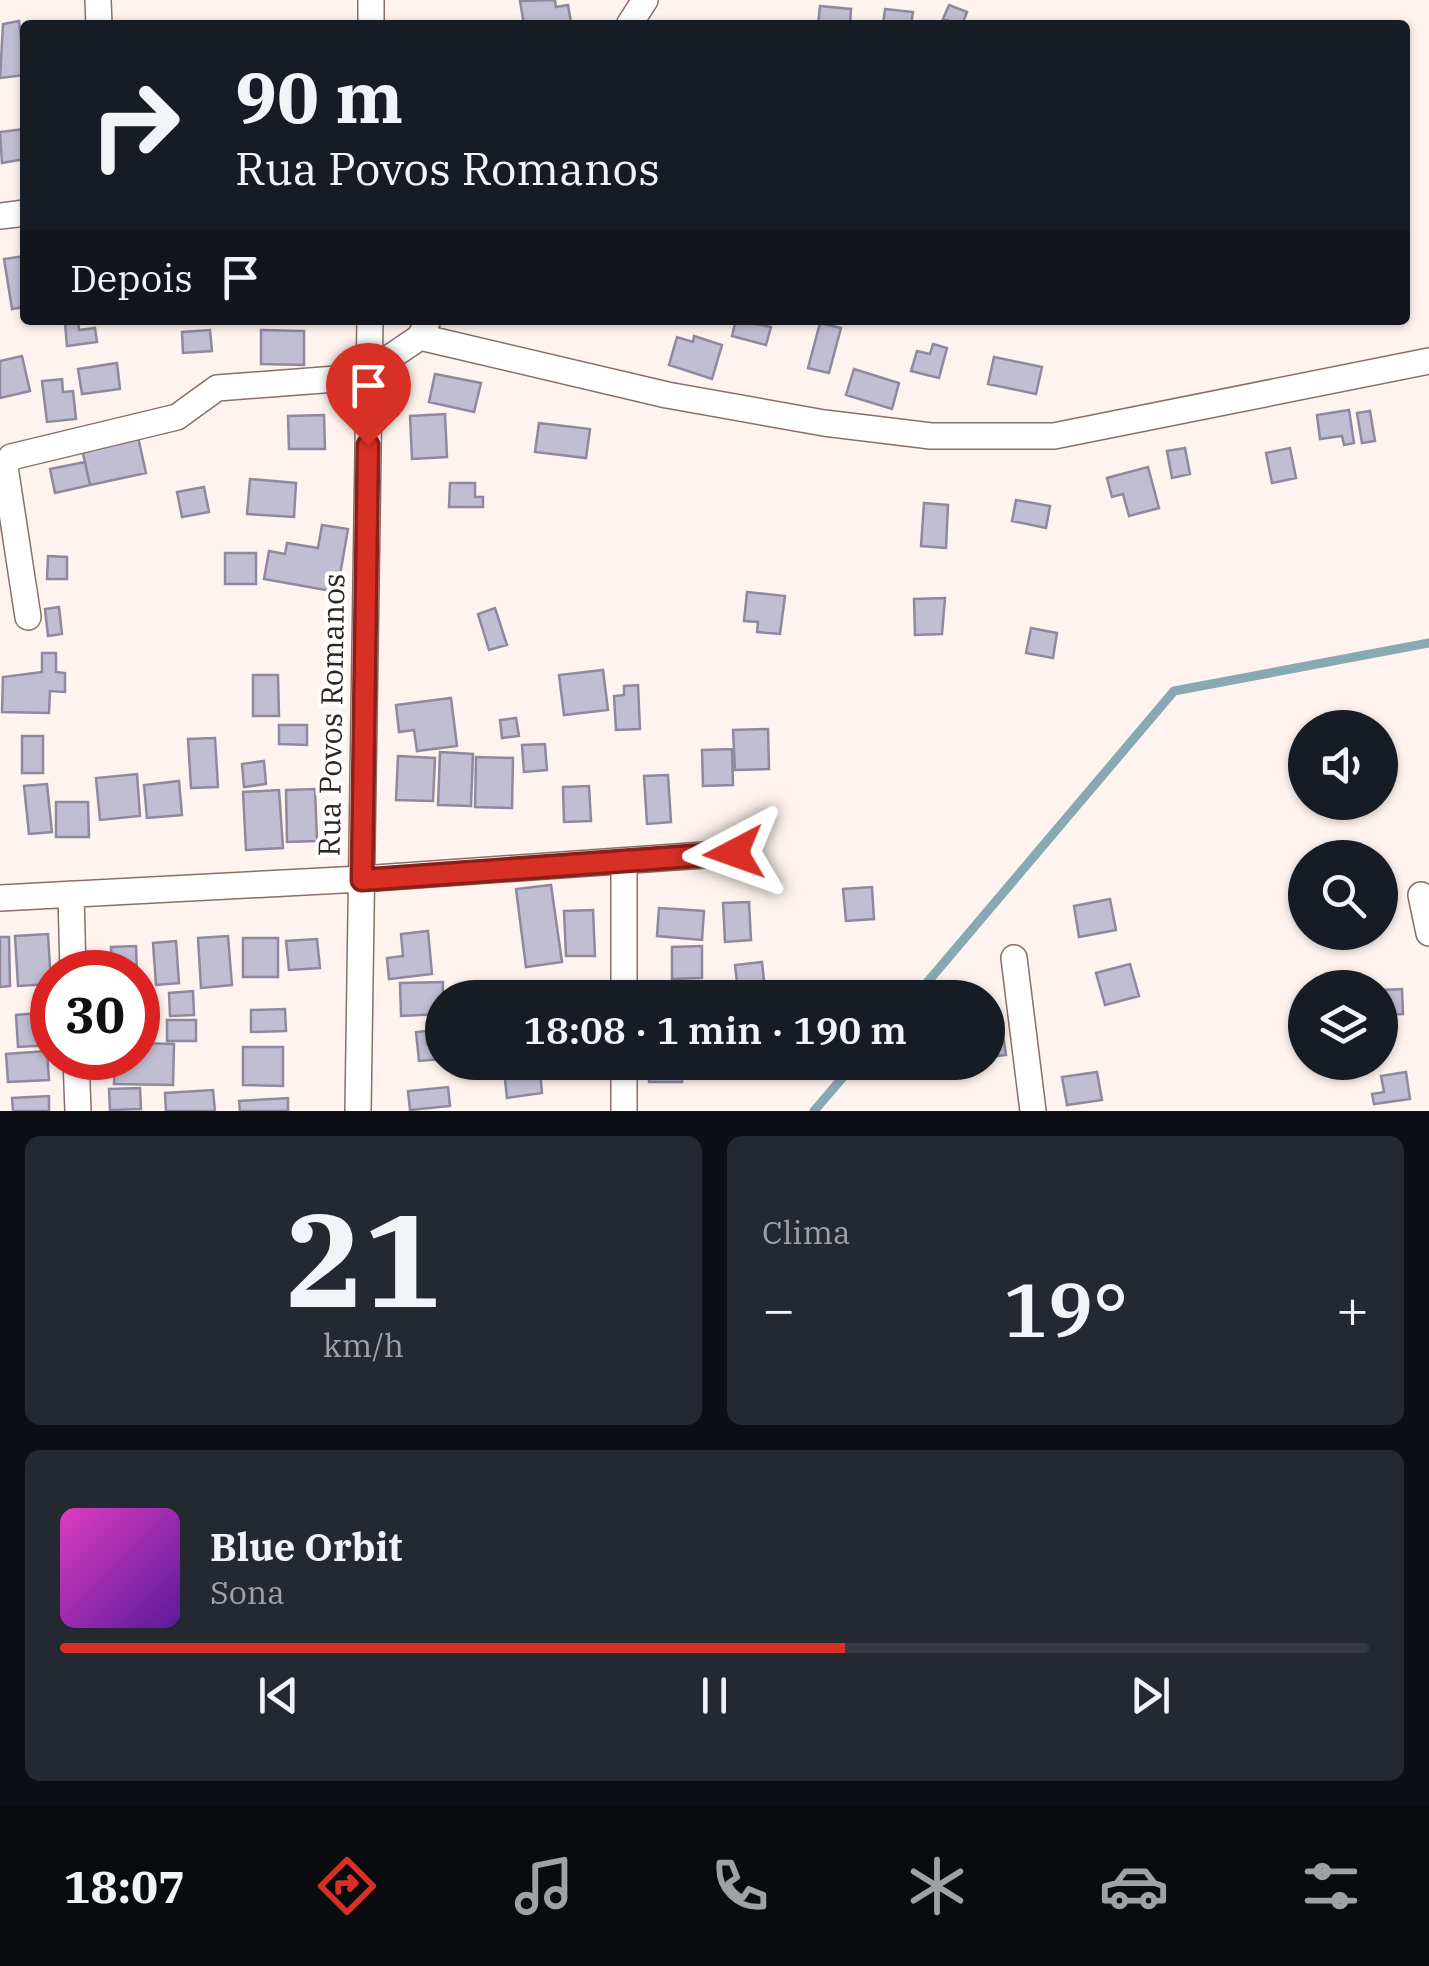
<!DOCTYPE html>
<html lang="pt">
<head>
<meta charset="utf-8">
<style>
  :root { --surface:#171b24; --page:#242831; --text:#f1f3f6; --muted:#9ea1a6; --line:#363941; --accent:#d93025 }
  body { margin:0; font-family:"IBM Plex Serif",serif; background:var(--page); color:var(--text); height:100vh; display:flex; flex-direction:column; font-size:38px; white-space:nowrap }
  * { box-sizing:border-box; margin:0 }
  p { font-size:32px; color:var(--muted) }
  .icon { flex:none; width:55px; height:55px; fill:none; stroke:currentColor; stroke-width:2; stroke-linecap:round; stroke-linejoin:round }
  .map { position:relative; height:1111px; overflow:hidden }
  .panel { display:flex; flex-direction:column; gap:25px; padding:25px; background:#0d0f14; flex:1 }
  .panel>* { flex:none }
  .hud { position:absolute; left:20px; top:20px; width:1390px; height:305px; border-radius:10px; box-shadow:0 2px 8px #0004; background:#171b24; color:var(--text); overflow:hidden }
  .buttons { position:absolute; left:1288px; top:710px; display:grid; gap:20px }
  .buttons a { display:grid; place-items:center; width:110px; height:110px; border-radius:50%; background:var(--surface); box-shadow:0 2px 8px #0004; font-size:50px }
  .speed { position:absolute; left:30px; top:950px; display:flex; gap:20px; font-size:50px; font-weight:700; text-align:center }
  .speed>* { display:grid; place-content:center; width:130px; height:130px; border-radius:50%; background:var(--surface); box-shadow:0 2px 8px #0004; line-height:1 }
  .speed .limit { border:15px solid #d22; background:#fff; color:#111 }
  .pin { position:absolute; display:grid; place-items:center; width:85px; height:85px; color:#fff; margin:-102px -42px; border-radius:50% 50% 50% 0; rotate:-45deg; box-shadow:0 0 10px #0007 }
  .pin .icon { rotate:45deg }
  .me { position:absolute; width:110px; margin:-55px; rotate:266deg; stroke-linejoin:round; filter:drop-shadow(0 0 8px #0008) }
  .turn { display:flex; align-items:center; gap:35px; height:210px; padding:0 50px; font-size:45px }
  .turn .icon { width:130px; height:130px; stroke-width:2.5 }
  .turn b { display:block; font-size:70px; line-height:85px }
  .then { display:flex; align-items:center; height:95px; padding:0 50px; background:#0003; gap:20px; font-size:38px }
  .big { font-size:75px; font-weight:600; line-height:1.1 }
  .panel .tile { flex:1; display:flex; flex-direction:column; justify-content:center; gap:15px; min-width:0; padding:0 35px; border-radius:15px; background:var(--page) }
  .panel .dial { align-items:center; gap:0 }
  .dial b { font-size:130px; line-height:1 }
  .song { display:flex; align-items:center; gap:30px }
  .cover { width:120px; height:120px; border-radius:15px; background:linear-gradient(135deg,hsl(310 70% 55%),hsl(270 70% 35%)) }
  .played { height:10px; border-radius:5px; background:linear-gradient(90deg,var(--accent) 60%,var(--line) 60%) }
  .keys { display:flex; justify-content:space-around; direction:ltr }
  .heat { display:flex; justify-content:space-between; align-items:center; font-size:55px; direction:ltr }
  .panel .tiles { flex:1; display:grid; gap:25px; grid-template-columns:1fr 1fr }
  .tile:last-child { grid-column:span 2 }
  .trip { position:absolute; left:425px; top:980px; width:580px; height:100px; border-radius:50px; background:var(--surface); box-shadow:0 2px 8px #0004; font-weight:600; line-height:100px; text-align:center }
  .menu { display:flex; height:160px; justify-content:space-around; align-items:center; background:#090b0e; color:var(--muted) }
  .menu .icon { width:70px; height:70px }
  .menu .on { color:var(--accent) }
  .menu b { font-size:45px; color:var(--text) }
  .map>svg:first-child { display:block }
</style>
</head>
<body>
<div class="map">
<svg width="1429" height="1111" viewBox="0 0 1429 1111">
  <rect width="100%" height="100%" fill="#fef3ef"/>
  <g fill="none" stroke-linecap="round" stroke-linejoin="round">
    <path stroke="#88a9b4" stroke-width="9" d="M 914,998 L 1174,691 L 1429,643
      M 814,1111 L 856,1062"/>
  </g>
  <path fill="#c1bdd3" stroke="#8e899f" stroke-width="2.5" d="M 555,0 L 556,7 L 568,5 L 571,22 L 524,25 L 520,1 Z
    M 949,5 L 967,12 L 962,25 L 943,19 Z
    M 820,6 L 851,9 L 850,25 L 818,25 Z
    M 885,9 L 913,12 L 911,25 L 883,25 Z
    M 19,21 L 25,75 L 0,78 L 3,24 Z
    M 25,129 L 25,159 L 2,163 L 0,132 Z
    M 25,256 L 25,307 L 12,309 L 4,259 Z
    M 736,320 L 771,327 L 766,345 L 732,336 Z
    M 78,321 L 79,330 L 95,328 L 97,342 L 67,346 L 65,323 Z
    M 820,323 L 841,328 L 829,373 L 808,368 Z
    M 210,330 L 212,351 L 183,353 L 182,332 Z
    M 261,330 L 304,331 L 304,365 L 261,364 Z
    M 694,336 L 722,345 L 712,379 L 669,365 L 677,337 L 693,342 Z
    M 933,344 L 947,348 L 939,378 L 911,371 L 917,351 L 930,354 Z
    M 22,356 L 30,391 L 0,398 L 0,361 Z
    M 994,357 L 1042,367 L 1036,394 L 988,384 Z
    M 117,363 L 120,389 L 82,394 L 78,369 Z
    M 854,369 L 899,383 L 892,409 L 846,395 Z
    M 435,374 L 481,383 L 474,412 L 429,402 Z
    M 62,379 L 63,392 L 73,391 L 76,419 L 47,422 L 42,381 Z
    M 1349,410 L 1354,443 L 1344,445 L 1342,436 L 1320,439 L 1317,415 Z
    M 1370,411 L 1375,441 L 1362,443 L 1357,413 Z
    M 445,414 L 447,457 L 412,459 L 410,416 Z
    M 324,415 L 325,449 L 289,449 L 288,416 Z
    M 539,423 L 590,429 L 586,458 L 535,452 Z
    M 138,437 L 146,473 L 90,485 L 82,449 Z
    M 1185,448 L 1190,474 L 1172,478 L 1167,451 Z
    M 1290,448 L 1296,478 L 1272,483 L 1266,453 Z
    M 85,462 L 90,485 L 55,493 L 50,469 Z
    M 1148,467 L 1159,508 L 1129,516 L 1123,494 L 1112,497 L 1107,478 Z
    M 250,479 L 296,483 L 294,517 L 247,514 Z
    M 450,483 L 475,483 L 475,497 L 483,497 L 483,507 L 449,507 Z
    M 204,487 L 209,512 L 182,517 L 177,492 Z
    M 1016,500 L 1050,506 L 1046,528 L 1012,521 Z
    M 924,503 L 948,505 L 946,548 L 921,546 Z
    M 322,525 L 348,529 L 337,592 L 264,579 L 269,551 L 285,554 L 287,543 L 318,548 Z
    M 225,553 L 256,553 L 256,584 L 225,584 Z
    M 48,556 L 67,557 L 67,579 L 47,579 Z
    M 747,592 L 785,596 L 780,634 L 757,632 L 758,622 L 744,621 Z
    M 945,598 L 942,634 L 915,635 L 914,599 Z
    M 59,607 L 62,634 L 48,636 L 45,609 Z
    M 495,608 L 507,645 L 489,650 L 478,614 Z
    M 1031,628 L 1057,633 L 1053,658 L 1026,653 Z
    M 42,653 L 56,653 L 56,672 L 65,673 L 65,692 L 50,691 L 49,713 L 2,712 L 3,677 L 42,672 Z
    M 603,670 L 608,710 L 564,715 L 559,675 Z
    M 253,675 L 278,675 L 279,716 L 253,716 Z
    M 638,685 L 640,729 L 616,730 L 614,696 L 624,695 L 624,686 Z
    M 451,698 L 457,746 L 417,751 L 414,730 L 399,732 L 396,705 Z
    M 516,718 L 519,736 L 502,738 L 500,720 Z
    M 279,725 L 307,725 L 307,745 L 279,744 Z
    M 768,729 L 769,769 L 735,770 L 733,730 Z
    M 22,736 L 43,736 L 43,773 L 22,773 Z
    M 215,738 L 218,787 L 191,788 L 188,739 Z
    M 545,744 L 547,770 L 524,772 L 522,745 Z
    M 732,749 L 733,785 L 703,786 L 702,750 Z
    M 440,752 L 473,754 L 471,806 L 438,805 Z
    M 398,756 L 435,758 L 433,801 L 396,800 Z
    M 476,757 L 513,758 L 512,808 L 475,807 Z
    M 264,761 L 266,784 L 244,787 L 242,764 Z
    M 137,774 L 140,816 L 100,820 L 96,778 Z
    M 668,775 L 671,822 L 647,824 L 644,776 Z
    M 179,781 L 182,815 L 147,818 L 144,785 Z
    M 47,784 L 52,832 L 29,834 L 24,786 Z
    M 589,786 L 591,821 L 564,822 L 563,787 Z
    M 315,789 L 317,841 L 287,842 L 286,790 Z
    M 279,790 L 283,848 L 246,850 L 243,792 Z
    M 56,802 L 88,802 L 89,837 L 56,837 Z
    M 551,885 L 562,962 L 526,967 L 516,889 Z
    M 872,887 L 874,919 L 846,921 L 843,889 Z
    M 1110,899 L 1116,930 L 1079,937 L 1074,906 Z
    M 749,902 L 751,940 L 725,942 L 723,903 Z
    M 659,908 L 704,911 L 702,940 L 657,936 Z
    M 593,910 L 595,956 L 566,956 L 564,911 Z
    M 428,931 L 432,974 L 389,979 L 387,958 L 403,956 L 401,934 Z
    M 48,934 L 51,984 L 18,986 L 15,936 Z
    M 228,936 L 232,985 L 201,988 L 198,938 Z
    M 0,937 L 9,937 L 10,986 L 0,987 Z
    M 243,938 L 278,938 L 278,977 L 243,977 Z
    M 317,939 L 320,968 L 289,970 L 286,941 Z
    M 176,941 L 179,983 L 156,985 L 153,943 Z
    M 136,946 L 137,972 L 112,972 L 111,947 Z
    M 702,946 L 702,978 L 672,979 L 672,947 Z
    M 762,962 L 765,989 L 738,991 L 735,965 Z
    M 1130,964 L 1139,996 L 1105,1005 L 1096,973 Z
    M 443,982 L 442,1014 L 401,1016 L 400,983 Z
    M 1402,989 L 1403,1014 L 1380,1015 L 1380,990 Z
    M 193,991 L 194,1015 L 170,1016 L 169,993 Z
    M 285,1009 L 286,1031 L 251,1032 L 251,1010 Z
    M 51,1012 L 52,1045 L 18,1047 L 16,1015 Z
    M 167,1020 L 196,1020 L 196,1041 L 167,1041 Z
    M 426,1031 L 427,1044 L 442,1042 L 442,1059 L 419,1061 L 416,1032 Z
    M 1003,1035 L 1006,1055 L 988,1057 L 988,1037 Z
    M 138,1043 L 174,1044 L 173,1085 L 114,1084 L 115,1058 L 138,1058 Z
    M 243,1047 L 283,1047 L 283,1086 L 243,1085 Z
    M 47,1051 L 49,1080 L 8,1082 L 6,1054 Z
    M 503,1062 L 539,1062 L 542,1093 L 507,1098 Z
    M 649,1062 L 682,1062 L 682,1082 L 649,1082 Z
    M 1097,1072 L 1102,1100 L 1067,1105 L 1062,1077 Z
    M 1406,1072 L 1410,1099 L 1374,1104 L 1372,1094 L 1384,1092 L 1381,1076 Z
    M 448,1087 L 450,1106 L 410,1110 L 408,1091 Z
    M 140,1088 L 141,1109 L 110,1110 L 109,1089 Z
    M 213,1090 L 215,1111 L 166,1111 L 165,1093 Z
    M 49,1096 L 49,1111 L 13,1111 L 12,1098 Z
    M 288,1098 L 288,1111 L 240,1111 L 239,1101 Z"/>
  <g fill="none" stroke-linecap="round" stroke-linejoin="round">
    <g stroke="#877067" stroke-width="28">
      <path id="minor" d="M 98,0 L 99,25
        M 371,0 L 371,25
        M 629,25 L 645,0
        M 0,216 L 25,213
        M 420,337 L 667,395 L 824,423 L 931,436 L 1054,436 L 1429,361
        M 28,617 L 5,467 L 11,457 L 177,417 L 217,388 L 336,379 L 370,371 L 420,337 L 428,320
        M 71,894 L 73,972
        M 1421,895 L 1429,933
        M 0,898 L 361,879 L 733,853
        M 1014,958 L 1033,1111
        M 624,998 L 624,861
        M 76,1058 L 78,1111
        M 358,1111 L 370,320
        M 624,1111 L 624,1062"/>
    </g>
    <use href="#minor" stroke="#fff" stroke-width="25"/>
  </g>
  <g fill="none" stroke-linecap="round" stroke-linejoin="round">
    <g stroke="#8d1f18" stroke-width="25">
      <path id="route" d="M 368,445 L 362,880 L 734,853"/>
    </g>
    <use href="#route" stroke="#d93025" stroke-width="18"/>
  </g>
  <g text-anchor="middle" stroke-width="8" stroke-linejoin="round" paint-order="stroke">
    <g font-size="30" fill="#2d2320" stroke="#fff">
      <text transform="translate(332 715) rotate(-89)" y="10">Rua Povos Romanos</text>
    </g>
  </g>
</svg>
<div class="buttons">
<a><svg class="icon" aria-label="sound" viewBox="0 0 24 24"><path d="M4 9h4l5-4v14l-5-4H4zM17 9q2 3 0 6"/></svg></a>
<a><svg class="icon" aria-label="search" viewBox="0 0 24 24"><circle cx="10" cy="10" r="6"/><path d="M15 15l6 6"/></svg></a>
<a><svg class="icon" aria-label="layers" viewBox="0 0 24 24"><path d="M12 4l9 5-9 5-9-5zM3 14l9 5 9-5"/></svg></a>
</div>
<div class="speed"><div class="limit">30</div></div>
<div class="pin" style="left:368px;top:445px;background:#d93025"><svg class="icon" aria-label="arrive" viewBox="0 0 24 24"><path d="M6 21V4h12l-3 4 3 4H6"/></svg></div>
<svg class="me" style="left:734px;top:853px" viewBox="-20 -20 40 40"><path d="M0-17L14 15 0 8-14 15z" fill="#d93025" stroke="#fff" stroke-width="4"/></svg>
<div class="trip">18:08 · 1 min · 190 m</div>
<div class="hud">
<div class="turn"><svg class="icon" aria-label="right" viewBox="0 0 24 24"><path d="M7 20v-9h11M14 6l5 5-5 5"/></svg><div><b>90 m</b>Rua Povos Romanos</div></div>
<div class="then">Depois<svg class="icon" aria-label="arrive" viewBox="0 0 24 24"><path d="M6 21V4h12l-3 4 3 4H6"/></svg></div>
</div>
</div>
<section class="panel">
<div class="tiles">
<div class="tile dial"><b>21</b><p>km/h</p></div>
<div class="tile"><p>Clima</p>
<div class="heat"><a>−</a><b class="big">19°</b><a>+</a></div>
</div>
<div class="tile">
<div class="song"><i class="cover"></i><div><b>Blue Orbit</b><p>Sona</p></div></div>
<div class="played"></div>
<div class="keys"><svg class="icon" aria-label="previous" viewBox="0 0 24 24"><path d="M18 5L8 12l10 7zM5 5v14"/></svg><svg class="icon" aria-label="pause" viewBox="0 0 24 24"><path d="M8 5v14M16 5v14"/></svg><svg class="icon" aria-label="next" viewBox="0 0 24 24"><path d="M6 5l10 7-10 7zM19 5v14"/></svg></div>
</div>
</div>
</section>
<nav class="menu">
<b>18:07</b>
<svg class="icon on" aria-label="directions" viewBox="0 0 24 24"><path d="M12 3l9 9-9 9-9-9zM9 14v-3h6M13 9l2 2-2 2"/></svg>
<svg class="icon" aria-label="music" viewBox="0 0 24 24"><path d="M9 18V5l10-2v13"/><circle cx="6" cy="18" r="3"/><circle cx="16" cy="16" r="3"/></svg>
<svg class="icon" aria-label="phone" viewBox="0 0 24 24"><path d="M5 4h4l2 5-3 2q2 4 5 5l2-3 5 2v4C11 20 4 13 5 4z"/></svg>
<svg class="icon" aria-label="climate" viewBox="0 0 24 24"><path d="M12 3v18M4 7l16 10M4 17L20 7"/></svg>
<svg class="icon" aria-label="car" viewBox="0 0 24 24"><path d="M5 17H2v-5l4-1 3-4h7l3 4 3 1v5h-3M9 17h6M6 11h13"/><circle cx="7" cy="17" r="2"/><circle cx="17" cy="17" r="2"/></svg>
<svg class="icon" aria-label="filters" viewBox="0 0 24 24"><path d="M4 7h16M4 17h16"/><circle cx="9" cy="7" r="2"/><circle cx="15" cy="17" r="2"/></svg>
</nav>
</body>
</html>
